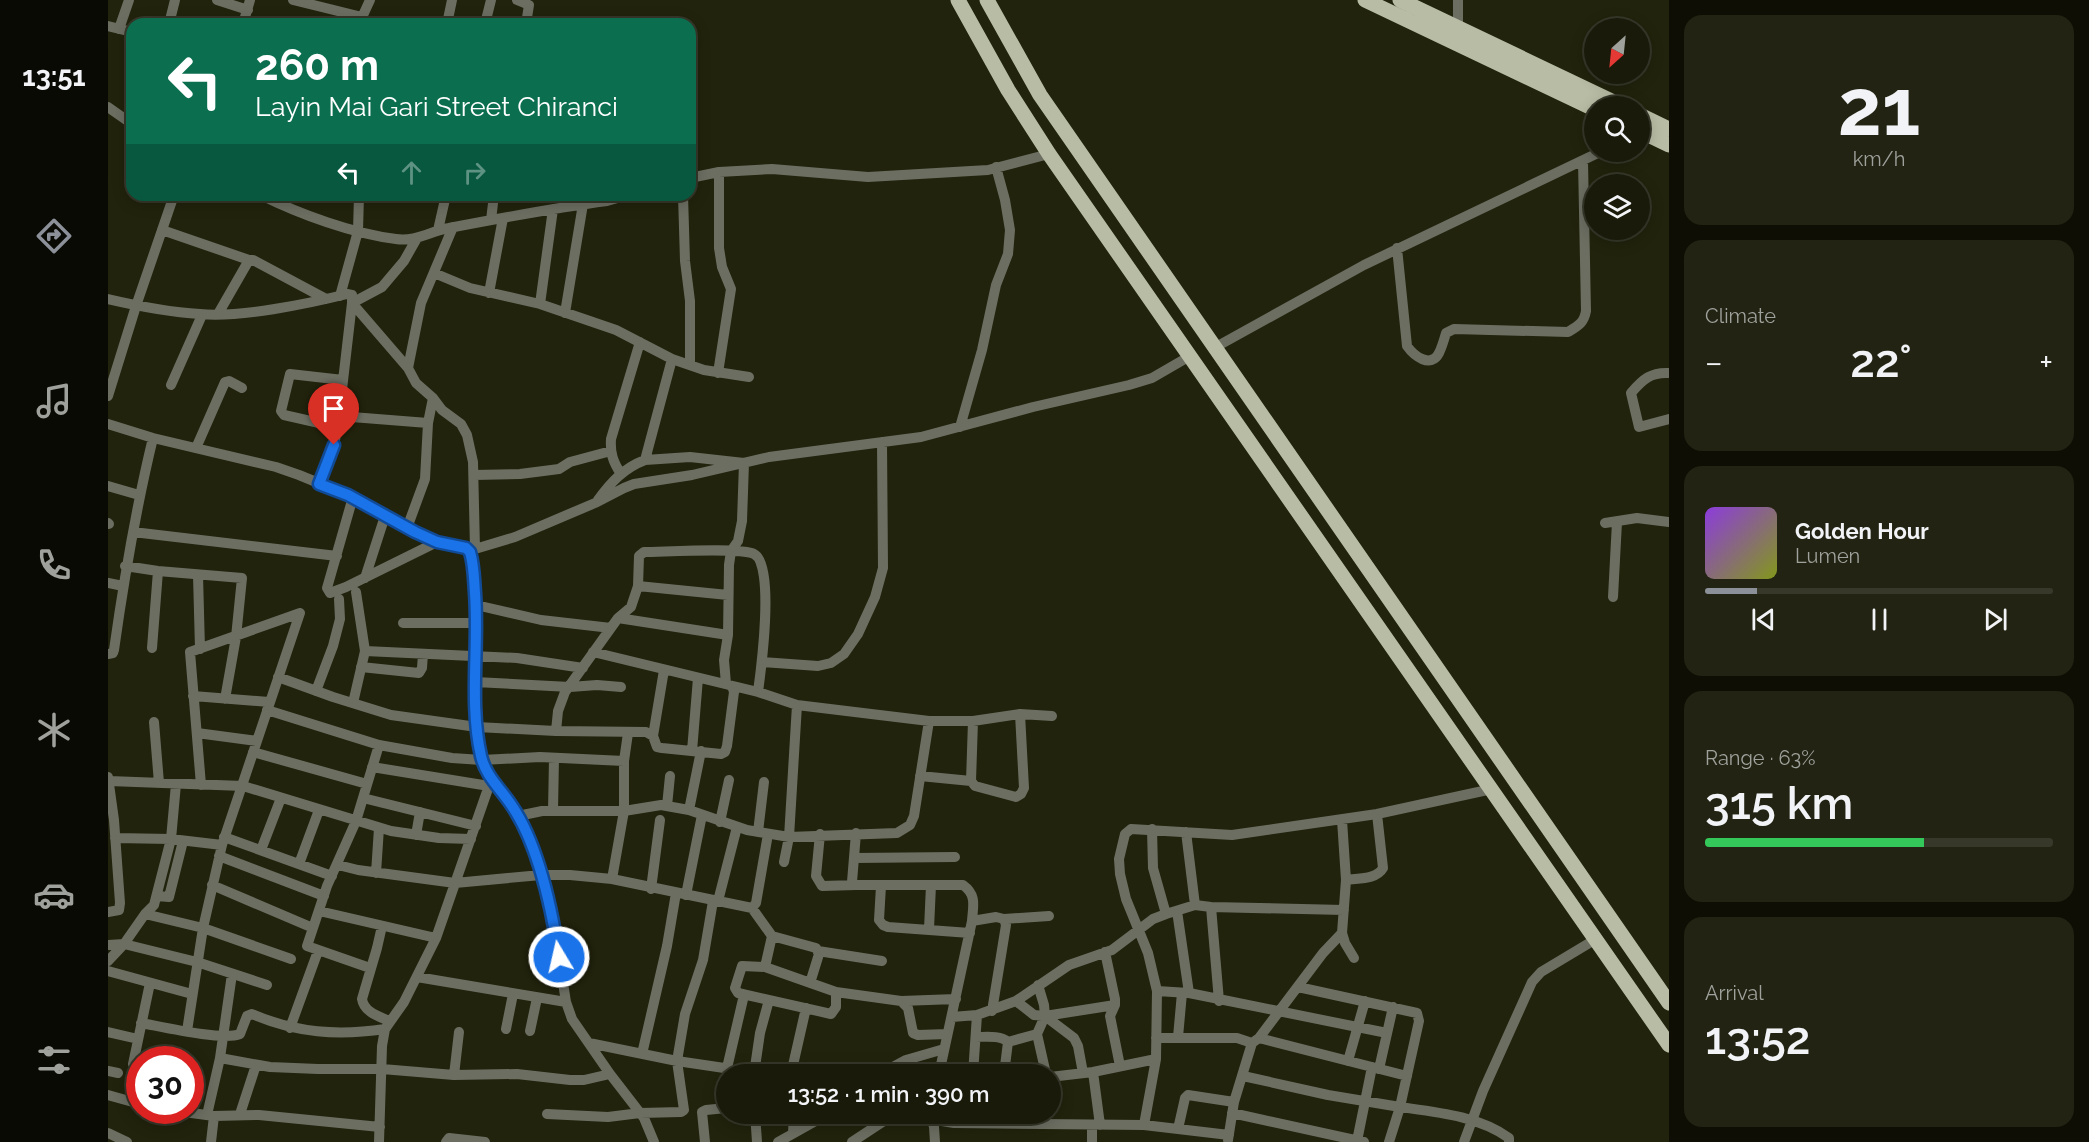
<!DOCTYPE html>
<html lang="en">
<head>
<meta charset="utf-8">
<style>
  :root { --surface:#191a09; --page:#222312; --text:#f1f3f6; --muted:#9fa19c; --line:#37382a; --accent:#8c9099 }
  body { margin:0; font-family:Raleway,sans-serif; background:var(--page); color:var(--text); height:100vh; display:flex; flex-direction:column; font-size:22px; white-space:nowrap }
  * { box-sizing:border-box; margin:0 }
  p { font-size:20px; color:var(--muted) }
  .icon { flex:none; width:33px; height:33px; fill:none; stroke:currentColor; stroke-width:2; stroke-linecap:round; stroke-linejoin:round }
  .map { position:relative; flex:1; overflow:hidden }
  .drawer { display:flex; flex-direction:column; gap:15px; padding:15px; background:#0e0e05; width:420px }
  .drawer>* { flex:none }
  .top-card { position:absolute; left:18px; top:18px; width:570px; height:183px; border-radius:18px; box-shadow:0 3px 15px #0003,0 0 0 2px var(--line); background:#0b6e4f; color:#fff; overflow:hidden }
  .needle { width:39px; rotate:207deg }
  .tools { position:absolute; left:1476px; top:18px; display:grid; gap:12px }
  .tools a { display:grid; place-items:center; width:66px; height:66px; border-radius:50%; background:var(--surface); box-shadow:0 3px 15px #0003,0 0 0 2px var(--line); font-size:30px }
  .speed { position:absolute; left:18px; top:1046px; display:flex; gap:12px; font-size:30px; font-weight:700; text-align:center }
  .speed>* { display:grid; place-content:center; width:78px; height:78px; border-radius:50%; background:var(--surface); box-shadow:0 3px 15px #0003,0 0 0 2px var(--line); line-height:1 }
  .speed .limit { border:9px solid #d22; background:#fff; color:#111 }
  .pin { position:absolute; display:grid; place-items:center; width:51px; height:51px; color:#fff; margin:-62px -26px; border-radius:50% 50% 50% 0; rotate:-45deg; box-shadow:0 0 6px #0007 }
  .pin .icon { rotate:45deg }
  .me { position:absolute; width:66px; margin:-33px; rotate:351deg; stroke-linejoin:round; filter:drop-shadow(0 0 4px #0008) }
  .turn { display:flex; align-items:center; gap:21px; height:126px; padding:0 30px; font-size:27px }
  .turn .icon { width:78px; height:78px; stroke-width:2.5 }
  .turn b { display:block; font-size:42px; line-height:51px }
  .lanes { display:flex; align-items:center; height:57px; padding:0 30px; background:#0003; justify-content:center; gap:30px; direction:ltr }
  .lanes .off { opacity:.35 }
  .big { font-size:45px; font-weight:600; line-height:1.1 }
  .drawer .widget { flex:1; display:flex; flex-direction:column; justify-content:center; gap:9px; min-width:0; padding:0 21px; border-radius:18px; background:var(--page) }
  .drawer .dial { align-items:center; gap:0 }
  .dial b { font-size:78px; line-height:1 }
  .song { display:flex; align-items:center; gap:18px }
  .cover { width:72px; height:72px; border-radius:9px; background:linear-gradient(135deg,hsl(270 70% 55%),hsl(70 70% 35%)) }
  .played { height:6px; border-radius:3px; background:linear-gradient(90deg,var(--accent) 15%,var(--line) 15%) }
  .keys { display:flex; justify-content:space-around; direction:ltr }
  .heat { display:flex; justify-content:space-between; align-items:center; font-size:33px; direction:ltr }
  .charge { height:9px; border-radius:4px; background:linear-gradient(90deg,#34c759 63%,var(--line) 0) }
  .trip { position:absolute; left:608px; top:1064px; width:345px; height:60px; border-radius:30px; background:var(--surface); box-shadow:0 3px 15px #0003,0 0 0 2px var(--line); font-weight:600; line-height:60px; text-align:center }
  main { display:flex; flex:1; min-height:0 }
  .tabs { display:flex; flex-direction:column; width:108px; justify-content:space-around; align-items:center; background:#0a0a04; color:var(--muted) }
  .tabs .icon { width:42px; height:42px }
  .tabs .current { color:var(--accent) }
  .tabs b { font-size:27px; color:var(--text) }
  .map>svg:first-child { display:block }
</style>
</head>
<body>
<main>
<nav class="tabs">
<b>13:51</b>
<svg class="icon current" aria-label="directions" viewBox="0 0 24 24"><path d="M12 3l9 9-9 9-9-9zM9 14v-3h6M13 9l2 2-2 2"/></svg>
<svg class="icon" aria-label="music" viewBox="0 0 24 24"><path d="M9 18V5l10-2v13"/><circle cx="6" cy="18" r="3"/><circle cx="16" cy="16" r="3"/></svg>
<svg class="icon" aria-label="phone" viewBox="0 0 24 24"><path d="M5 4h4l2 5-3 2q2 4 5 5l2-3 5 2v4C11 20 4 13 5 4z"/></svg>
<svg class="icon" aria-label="climate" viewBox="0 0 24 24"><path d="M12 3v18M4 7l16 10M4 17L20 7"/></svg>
<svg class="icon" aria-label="car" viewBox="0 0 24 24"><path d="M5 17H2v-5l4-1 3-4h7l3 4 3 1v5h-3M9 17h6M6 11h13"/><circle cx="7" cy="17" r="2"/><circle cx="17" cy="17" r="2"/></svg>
<svg class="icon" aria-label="filters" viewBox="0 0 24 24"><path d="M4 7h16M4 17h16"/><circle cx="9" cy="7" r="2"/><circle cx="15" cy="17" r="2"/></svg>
</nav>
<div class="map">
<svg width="1561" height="1142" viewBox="0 0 1561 1142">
  <rect width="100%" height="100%" fill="#21230c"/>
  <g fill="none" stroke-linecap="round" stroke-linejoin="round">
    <path stroke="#6c6e62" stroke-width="10" d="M 109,0 L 140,10
      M 185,0 L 254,17
      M 409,0 L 421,5 L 418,24
      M 1350,0 L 1350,28
      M 61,24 L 67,0
      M 135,24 L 142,0
      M 251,24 L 262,0
      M 339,24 L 344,0
      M 377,24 L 383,0
      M 0,26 L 24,32
      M 11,29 L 21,0
      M 0,107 L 24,124
      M 582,178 L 611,172 L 664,169 L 760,177 L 880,170 L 941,154
      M 153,195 C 191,214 246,234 288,239 C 307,242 323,231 341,228 C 393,218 446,208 499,201 L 520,195
      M 575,195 L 577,261 L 582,301 L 582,365
      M 383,220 L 386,195
      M 345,227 L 313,303 L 300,368 L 308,383 L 325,398 L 334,410 L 353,424 L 359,435 L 365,462 L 367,549
      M 54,230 L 141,260
      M 330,230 L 338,195
      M 1289,248 L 1299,346 C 1306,356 1323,369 1331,353 C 1334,347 1336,340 1338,333 L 1346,329 L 1460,332 C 1470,326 1476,323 1478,311 L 1475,161
      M 326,273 L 362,288 L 432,304 L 508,330 L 564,359 L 596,370 L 641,377
      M 381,293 L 395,218
      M 232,296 L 250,231 L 251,195
      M 0,299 C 30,306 61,312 92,314 C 131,318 199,304 239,294 L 244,295 L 244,303 L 230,424 L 226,445 L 211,484
      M 432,304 L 445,209
      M 457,313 L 475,204
      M 110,314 L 141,260 L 145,260 L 218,299
      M 1106,348 L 1256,265 L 1492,152
      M 300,368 L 244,303 L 274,287 L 296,261 L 309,238
      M 610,373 L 623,289 L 614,267 L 611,248 L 611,172
      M 1561,373 C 1543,372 1535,379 1523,393 L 1531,427 L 1561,419
      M 63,385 L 94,315
      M 0,396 L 28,306 L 66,195
      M 231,416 L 320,423
      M 0,424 L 45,438 L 168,467 L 191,475 L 240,495 L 307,532 L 329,542 L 358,548 L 362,553 L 368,605 L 367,689 L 369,737 L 374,760 L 383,780 L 405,806 L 424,846 L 444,913 L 458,1002 L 464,1019 L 502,1074 L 536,1118 L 546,1142
      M 229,427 L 176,415 L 173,411 L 182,374 L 235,380
      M 852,427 L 874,350 L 888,285 L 900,254 L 902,230 L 897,200 L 888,167
      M 88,448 L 117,382 L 121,381 L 134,388
      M 537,460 L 582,457 L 636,463 L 634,521 L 630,541 L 623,551 L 621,565 L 620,635 L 616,660 L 618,684
      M 513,474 C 505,462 502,453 503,439 L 532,342
      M 366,475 L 412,474 L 451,469 L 462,462 L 503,451
      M 0,486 L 31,495
      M 245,497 L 219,588 L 222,593 L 238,587 L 329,542
      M 490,500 C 503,482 516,468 537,460 L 564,359
      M 0,523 L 1,524
      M 1497,523 L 1529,518 L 1561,522
      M 299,528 L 317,479 L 320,423 L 325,398
      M 25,532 L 229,556
      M 362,553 L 367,549 L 407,537 L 487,503 L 516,488 L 526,484 L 584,475 L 661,457 L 813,437 L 925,407 L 1021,385 L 1044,378 L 1082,356
      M 17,566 L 50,571 L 134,578 L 128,637 L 117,699
      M 90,575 L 92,649
      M 257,578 L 277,516
      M 0,583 L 15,586
      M 530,586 L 620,595
      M 1505,597 L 1509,522
      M 368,605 L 433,620 L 503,628
      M 510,618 L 620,635
      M 295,623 L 368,623
      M 44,648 L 50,571
      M 257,651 L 409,658 L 475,668
      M 485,652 L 650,692 L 689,705 L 821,721 L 865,721 L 912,714 L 944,716
      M 0,654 L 5,653 L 6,650 C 16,579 28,508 45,438
      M 654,662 L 710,666 L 723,663 L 736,654 L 750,634 L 767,597 L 775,568 L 774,442
      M 253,667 L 311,673 L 314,668 L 315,654
      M 170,677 L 225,697 L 283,715 L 369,727 L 448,731 L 538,732 L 545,736 L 549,747 L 554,748 L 613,754 L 617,752 L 619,746 L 626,692 L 624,686 L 618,684
      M 367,682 L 462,687 L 489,685 L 513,687
      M 208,691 L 225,646 L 232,619 L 231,599
      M 85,696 L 161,702
      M 245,703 L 257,651 L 248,592
      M 159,710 L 271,745 L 344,758 L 374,760 L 432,757 L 516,761
      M 865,721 L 863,781 L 867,786 L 908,797 L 913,794 L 916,788 L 912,714
      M 46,722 L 51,783
      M 448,731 L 450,711 L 457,692 L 510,618 L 523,607 L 530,586 L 531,556 L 536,552 C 555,552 633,547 646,554 C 667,564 653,670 650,692
      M 89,733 L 149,741
      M 545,736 L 556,670
      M 584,751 L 590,678
      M 145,752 L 259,784
      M 264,767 L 381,786
      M 812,776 L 863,781
      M 0,777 L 6,820 L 12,903 L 11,910 L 0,912
      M 1,781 L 135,786 L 283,831 L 331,838 L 363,839
      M 93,785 L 82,652 L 192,613
      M 255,798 L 368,826
      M 559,806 L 562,776
      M 581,810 L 593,751
      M 445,811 L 446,758
      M 410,816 L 434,811 L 516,811 L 553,805 L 581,810 L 639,830 L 681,837 L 789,833 L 802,825 L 806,816 L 821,721
      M 1234,820 L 1238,880 L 1234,933 L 1237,943 L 1246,958
      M 612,822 L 621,780
      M 1044,829 L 1045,868 L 1058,914
      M 650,832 L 656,782
      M 1078,832 L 1087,905
      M 748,833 L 744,882 L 748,885 L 855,885 C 869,895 865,906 864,921 L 831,1074
      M 712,834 L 708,876 L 714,886 L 748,885
      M 308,835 L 312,812
      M 116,837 L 224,876
      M 7,838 L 63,839 L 114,845
      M 153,850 L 173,798
      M 111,856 L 216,896
      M 746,858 L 847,857
      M 676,862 L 681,837 L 689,705
      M 191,864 L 211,810
      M 230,865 L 250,870 L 347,883 L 433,875 L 462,875 L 504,879 L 644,908 L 648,903 L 660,834
      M 268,873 L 271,828
      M 504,879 L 516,811 L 516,761 L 520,733
      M 1238,880 C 1250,878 1268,880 1275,868 L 1269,814
      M 104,885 L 205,928
      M 773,886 L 771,920 L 775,925 L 780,927 L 862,933
      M 543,889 L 552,820
      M 578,895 L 594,815
      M 49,896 L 61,897 L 75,841
      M 610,901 L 629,827
      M 1103,907 L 1111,1001
      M 644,908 L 664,936 L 708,948 L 711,954 L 702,983
      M 211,911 L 328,938
      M 1069,911 L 1081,993
      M 37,914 L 95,928 L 183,959
      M 896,919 L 941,916
      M 864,921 L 888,917 L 896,919 L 898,925 L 884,1011
      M 274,926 L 269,948 L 254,999 C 256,1012 270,1016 281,1021
      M 821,929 L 823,885
      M 0,945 L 16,944 L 89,962 L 159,985
      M 710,951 L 774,961
      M 997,952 L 1007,999 L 1007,1005 L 1002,1016 L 1012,1066
      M 0,961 L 16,944 L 37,914 L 46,905 L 63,839 L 68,784
      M 657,967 L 664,936
      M 262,968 L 199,946 L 219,886 L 248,821 L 271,745
      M 0,971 L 84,994
      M 309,977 L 458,1002
      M 930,985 L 936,1005 L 937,1016 L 929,1034 L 938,1074
      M 1049,991 L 1081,993 L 1279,1033
      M 728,992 L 728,1007 L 723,1014 L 630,993 L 627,988 L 634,966 L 657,967 L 728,992 L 793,1001 L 800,1008 L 805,1033 L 810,1035 L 839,1034
      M 793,1001 L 848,999
      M 908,1001 L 926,1015 L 937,1016 L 966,1038 L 970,1046 L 975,1073
      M 937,1016 L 1007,1005
      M 844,1017 L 869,1015 L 908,1001 L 961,965 L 1004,950 L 1045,919 L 1058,914 L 1087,905 L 1103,907 L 1236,910
      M 33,1023 C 55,1027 114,1041 132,1034 L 139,1016 L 144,1014 C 188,1033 230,1036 277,1029
      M 182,1028 L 210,951
      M 398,1029 L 405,994
      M 79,1031 L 95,928 L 114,845 L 192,613
      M 422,1031 L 429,998
      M 0,1032 L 30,1039
      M 868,1037 C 878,1037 892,1035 900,1042 L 896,1074
      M 1070,1037 L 1074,993
      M 1048,1038 L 1129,1038 L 1144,1043
      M 1151,1038 L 1299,1076
      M 900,1042 L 929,1034
      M 481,1043 L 569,1061 L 657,1074
      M 534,1054 L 559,946 L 568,893
      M 112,1058 L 162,1067 L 210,1069 L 274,1069 L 346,1075 L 409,1074 L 462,1080 L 476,1080 L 502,1074
      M 1240,1061 L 1257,1001
      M 25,1064 L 42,983
      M 619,1068 L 636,995
      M 1271,1069 L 1285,1007
      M 0,1071 L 10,1073
      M 832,1072 L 846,1074
      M 985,1072 L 992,1125
      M 646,1074 L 652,1033 L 661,1000
      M 683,1074 L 698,1008
      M 772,1074 L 798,1060 L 836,1049
      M 865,1074 L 869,1015
      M 346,1075 L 351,1032
      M 1135,1076 L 1220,1095 L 1292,1107 L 1311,1021 L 1309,1013 L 1190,987
      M 942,1077 L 985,1072 L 1048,1059
      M 0,1095 L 32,1104
      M 61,1110 L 106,1116 L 151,1115 L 272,1127
      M 647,1113 L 649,1142
      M 810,1113 L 822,1119 L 846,1123 L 1036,1125 L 1121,1135
      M 1124,1113 L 1256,1142
      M 132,1114 L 148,1065
      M 439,1114 L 500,1117 L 532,1113 L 573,1112 L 576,1110 L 569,1061 L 577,1014 L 595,960 L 605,901
      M 99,1115 L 112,1058 L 124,974
      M 823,1116 L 826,1127 L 827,1142
      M 1036,1125 L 1048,1059 L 1049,991 L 1040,953 L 1018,899 L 1012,874 L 1011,859 L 1017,834 L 1023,829 L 1124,835 L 1269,814 L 1384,789
      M 1070,1129 L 1077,1098 L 1080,1095 L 1126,1102
      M 0,1133 L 19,1142
      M 685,1133 L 686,1113
      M 1120,1140 L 1126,1102 L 1144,1043 L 1151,1038 L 1215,953 L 1234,933
      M 1249,1141 L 1264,1067
      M 103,1142 L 106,1116
      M 271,1142 L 274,1046 L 277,1029 L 296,1002 L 328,938 L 383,780
      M 338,1142 L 341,1138 L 377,1142
      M 597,1142 L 594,1112 L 598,1110 L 618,1108
      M 670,1142 L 722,1113
      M 744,1142 L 788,1113
      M 984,1142 L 984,1126
      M 1281,1142 L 1292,1107 C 1328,1112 1371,1116 1401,1138 L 1401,1142
      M 1356,1142 L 1375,1091 L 1424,982 L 1433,972 L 1488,939"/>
    <path stroke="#b8bca4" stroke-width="15" d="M 850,0 L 900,90 L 941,154 L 1561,1045
      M 879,0 L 932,95 L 1561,1003
      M 1257,0 L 1486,109
      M 1292,0 L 1514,106
      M 1532,115 L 1561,129
      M 1532,131 L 1561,145"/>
  </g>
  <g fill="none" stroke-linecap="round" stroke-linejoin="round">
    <g stroke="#114b97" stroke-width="15">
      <path id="route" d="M 226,445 L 211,484 L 240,495 L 307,532 L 329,542 L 358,548 L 362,552 C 366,565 366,580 367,593 C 371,647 361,703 373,756 C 378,777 393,789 404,806 C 431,846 444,910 451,957"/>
    </g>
    <use href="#route" stroke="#1a73e8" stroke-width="10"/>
  </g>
</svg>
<div class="tools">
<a><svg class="needle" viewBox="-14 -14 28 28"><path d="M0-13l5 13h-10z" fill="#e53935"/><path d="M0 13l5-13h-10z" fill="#9fa19c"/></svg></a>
<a><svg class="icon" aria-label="search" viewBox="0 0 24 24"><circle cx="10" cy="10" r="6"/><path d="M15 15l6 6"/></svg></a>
<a><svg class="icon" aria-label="layers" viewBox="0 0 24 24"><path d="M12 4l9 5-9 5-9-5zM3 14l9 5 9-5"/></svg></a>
</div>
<div class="speed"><div class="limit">30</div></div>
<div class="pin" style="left:226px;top:445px;background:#d93025"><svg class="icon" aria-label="arrive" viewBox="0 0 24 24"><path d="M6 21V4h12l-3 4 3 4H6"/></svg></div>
<svg class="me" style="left:451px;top:957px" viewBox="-20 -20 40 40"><circle r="17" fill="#1a73e8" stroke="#fff" stroke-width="3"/><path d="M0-11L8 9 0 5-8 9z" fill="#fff"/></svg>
<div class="trip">13:52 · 1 min · 390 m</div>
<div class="top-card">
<div class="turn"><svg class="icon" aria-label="left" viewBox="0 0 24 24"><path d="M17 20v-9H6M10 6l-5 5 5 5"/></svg><div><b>260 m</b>Layin Mai Gari Street Chiranci</div></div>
<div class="lanes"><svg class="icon" aria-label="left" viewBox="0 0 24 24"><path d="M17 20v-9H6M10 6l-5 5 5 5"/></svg><svg class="icon off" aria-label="ahead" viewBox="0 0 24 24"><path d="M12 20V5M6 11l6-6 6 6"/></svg><svg class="icon off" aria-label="right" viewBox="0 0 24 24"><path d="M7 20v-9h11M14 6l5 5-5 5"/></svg></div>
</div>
</div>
<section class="drawer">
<div class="widget dial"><b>21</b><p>km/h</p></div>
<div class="widget"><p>Climate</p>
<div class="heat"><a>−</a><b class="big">22°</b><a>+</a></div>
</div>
<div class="widget">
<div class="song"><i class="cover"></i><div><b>Golden Hour</b><p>Lumen</p></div></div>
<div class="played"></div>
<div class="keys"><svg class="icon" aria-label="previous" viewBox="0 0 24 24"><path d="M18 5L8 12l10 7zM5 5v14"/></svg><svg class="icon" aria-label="pause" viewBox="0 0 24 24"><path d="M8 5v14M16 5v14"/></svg><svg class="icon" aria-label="next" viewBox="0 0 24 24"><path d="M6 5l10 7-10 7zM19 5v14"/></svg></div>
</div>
<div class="widget"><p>Range · 63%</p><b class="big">315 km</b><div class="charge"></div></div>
<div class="widget"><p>Arrival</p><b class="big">13:52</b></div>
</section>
</main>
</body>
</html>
